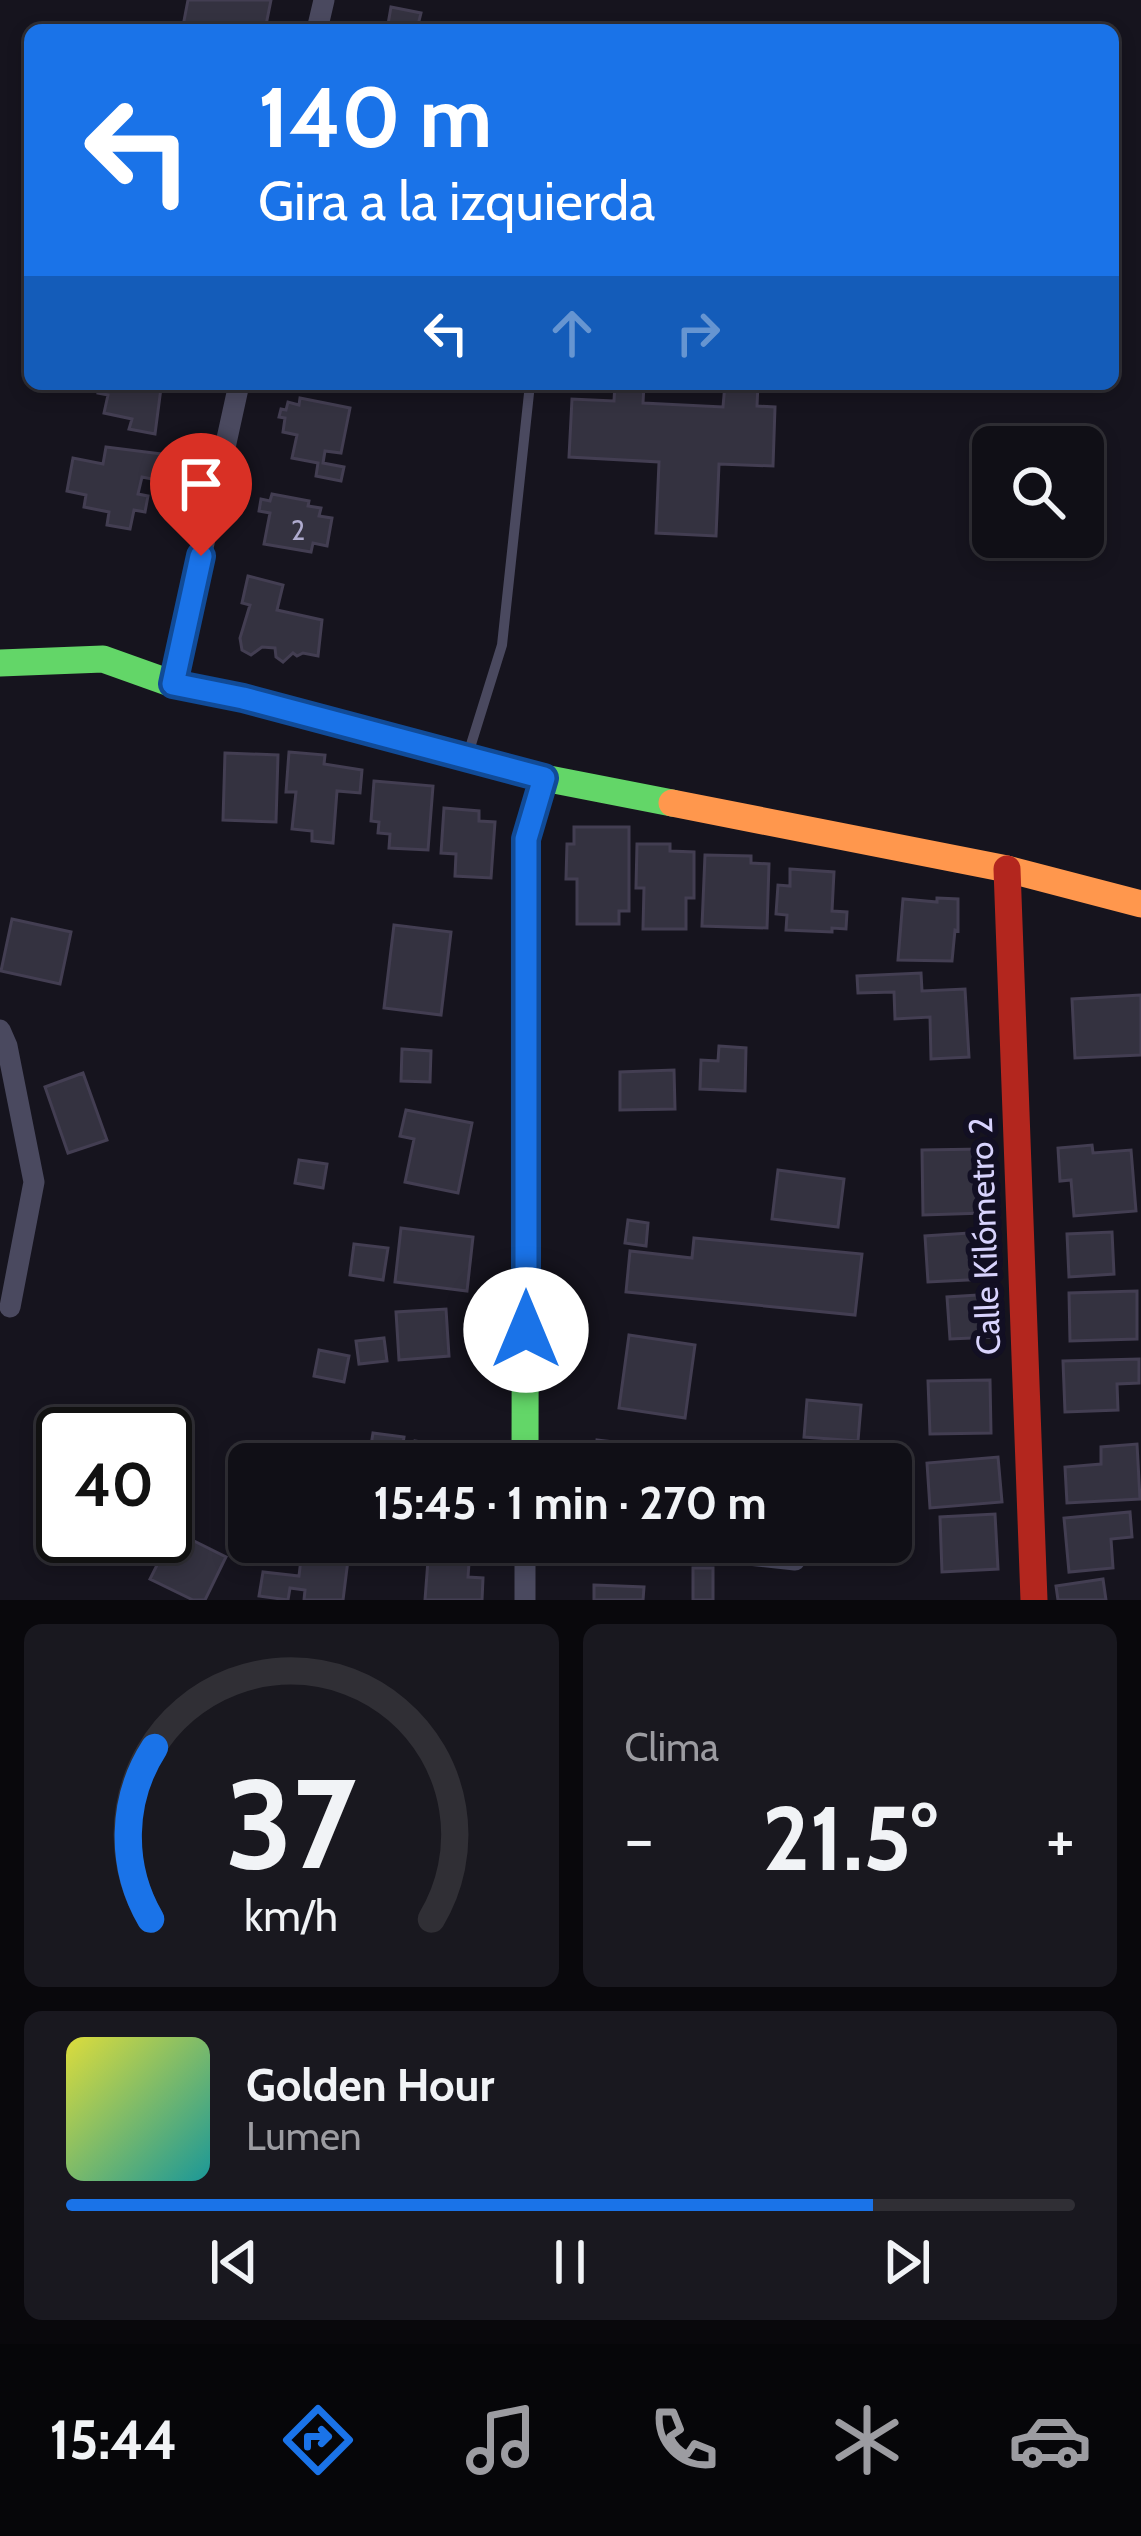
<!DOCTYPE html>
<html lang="es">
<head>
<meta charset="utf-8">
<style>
  :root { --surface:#100f16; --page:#19181f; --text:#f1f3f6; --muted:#9c9ca1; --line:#302f35; --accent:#1a73e8 }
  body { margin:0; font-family:Cabin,sans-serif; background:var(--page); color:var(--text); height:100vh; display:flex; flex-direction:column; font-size:45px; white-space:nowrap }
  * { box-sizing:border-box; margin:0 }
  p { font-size:39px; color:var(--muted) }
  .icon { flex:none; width:66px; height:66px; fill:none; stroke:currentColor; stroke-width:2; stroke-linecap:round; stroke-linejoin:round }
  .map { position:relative; height:1600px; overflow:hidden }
  .panel { display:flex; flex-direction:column; gap:24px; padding:24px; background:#09080c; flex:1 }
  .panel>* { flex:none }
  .guide { position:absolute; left:24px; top:24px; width:1095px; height:366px; border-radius:18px; box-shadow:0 6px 18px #0003,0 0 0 3px var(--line); background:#1a73e8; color:#fff; overflow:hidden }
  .buttons { position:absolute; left:972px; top:426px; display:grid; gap:24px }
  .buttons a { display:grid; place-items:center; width:132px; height:132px; border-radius:18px; background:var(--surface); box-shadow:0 6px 18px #0003,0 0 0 3px var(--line); font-size:60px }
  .speed { position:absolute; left:36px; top:1407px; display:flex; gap:24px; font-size:60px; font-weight:700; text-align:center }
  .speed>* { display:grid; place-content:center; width:156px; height:156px; border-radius:50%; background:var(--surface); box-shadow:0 6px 18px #0003,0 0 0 3px var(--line); line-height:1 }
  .speed .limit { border:6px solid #111; border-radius:18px; background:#fff; color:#111 }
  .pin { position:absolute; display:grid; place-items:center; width:102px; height:102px; color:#fff; margin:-123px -51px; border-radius:50% 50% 50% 0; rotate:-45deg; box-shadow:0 0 12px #0007 }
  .pin .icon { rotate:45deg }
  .me { position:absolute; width:132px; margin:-66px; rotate:0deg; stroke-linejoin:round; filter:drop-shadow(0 0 9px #0008) }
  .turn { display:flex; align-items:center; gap:42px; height:252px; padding:0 36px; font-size:54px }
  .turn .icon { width:156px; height:156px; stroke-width:2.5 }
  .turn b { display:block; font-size:84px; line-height:102px }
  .lanes { display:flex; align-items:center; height:114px; padding:0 36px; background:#0003; justify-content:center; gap:60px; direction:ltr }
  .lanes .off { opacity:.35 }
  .big { font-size:90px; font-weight:800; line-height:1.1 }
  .panel .tile { flex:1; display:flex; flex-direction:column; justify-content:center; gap:18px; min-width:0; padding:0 42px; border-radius:18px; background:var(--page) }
  .panel .dial { align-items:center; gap:0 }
  .dial svg { height:312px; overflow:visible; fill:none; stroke:var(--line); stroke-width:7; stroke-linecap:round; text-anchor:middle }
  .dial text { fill:var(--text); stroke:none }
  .song { display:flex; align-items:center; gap:36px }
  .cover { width:144px; height:144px; border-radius:18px; background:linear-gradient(135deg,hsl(60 70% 55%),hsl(180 70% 35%)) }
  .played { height:12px; border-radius:6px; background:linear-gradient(90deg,var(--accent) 80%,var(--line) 80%) }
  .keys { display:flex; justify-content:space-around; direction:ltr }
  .heat { display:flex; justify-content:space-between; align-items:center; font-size:66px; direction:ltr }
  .panel .tiles { flex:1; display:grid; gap:24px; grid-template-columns:1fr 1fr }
  .tile:last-child { grid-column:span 2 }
  .trip { position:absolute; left:228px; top:1443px; width:684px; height:120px; border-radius:18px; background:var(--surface); box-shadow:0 6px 18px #0003,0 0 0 3px var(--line); font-weight:800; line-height:120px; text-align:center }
  .tab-bar { display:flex; height:192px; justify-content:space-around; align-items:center; background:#060609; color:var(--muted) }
  .tab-bar .icon { width:84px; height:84px }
  .tab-bar .selected { color:var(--accent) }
  .tab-bar b { font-size:54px; color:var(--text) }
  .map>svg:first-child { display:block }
</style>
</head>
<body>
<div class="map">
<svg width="1141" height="1600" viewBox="0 0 1141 1600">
  <rect width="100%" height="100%" fill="#16141e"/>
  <path fill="#343240" stroke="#433e52" stroke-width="3" d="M 188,0 L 271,0 L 265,30 L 202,30 L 183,26 Z
    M 391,7 L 421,13 L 418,25 L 435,30 L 387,30 Z
    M 100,384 L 154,384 L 161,388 L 155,434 L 129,429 L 132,419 L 104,413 L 108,395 L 98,393 Z
    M 615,384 L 644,384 L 643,403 L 723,407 L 725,384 L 758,384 L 757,406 L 775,407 L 773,466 L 719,464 L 716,536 L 656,533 L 659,462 L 569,457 L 572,399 L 614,401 Z
    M 300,398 L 350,408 L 341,453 L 325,451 L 323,463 L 344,467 L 341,481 L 316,476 L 318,463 L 292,458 L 297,435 L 283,432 L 285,418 L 279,417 L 281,409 L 286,410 L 288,402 L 299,405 Z
    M 106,447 L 162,454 L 157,480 L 142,477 L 138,494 L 148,496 L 145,512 L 134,510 L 130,529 L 107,525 L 109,512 L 84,507 L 86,495 L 67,491 L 73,458 L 103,464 Z
    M 272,494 L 309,501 L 308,506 L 321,508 L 319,516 L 332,518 L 327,546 L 313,543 L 311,552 L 264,544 L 270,513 L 259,511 L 261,499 L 270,501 Z
    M 248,576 L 283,585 L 277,610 L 322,620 L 318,656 L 303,653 L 297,656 L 293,653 L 283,662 L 276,657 L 275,648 L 262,647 L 251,655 L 242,650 L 240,638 L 250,605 L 242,603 Z
    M 289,752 L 325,755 L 324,764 L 362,770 L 360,793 L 337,791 L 333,843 L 312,841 L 312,831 L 292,829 L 296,792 L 286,792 Z
    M 225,753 L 278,755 L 276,822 L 223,820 Z
    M 374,781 L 433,786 L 428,850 L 389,848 L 390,834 L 378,833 L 379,822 L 371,821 Z
    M 444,808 L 479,811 L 479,821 L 495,822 L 491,878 L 455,876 L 456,854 L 441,853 Z
    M 574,827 L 629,827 L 629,911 L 619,911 L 619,924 L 577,924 L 577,879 L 566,879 L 567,844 L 574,844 Z
    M 637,844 L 670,844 L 670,851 L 694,852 L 694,898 L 686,898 L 686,929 L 643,929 L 644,888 L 636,888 Z
    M 705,855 L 751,856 L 751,863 L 769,864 L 767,928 L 702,926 Z
    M 790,869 L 834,872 L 832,911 L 847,912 L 846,929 L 832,928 L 832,932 L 786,930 L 787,915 L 776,914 L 778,885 L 790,886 Z
    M 937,898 L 958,899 L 958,931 L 955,930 L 952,961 L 898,960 L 903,899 L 937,902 Z
    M 12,919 L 71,932 L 60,984 L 1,971 Z
    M 394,925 L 451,932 L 441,1015 L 384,1008 Z
    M 921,973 L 922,991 L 965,989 L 969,1057 L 931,1059 L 930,1017 L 895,1019 L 894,992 L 858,993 L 857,976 Z
    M 1141,995 L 1141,1055 L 1075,1058 L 1072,999 Z
    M 719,1046 L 746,1048 L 745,1091 L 700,1089 L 701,1060 L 718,1061 Z
    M 402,1049 L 431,1051 L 430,1082 L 401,1081 Z
    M 674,1070 L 675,1109 L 620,1110 L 620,1072 Z
    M 83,1073 L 107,1140 L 68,1153 L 45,1087 Z
    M 406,1110 L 472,1123 L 458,1193 L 405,1182 L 414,1139 L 400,1136 Z
    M 1092,1145 L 1093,1153 L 1131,1150 L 1136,1211 L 1074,1216 L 1071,1180 L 1060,1181 L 1058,1148 Z
    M 983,1149 L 984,1213 L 923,1215 L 922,1150 Z
    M 299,1160 L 327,1164 L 323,1188 L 295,1183 Z
    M 778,1170 L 844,1179 L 838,1227 L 772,1219 Z
    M 628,1220 L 648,1223 L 646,1246 L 625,1243 Z
    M 401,1228 L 473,1237 L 467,1291 L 395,1282 Z
    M 984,1232 L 987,1279 L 928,1282 L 925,1236 Z
    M 1112,1232 L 1114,1274 L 1069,1277 L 1067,1234 Z
    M 694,1238 L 862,1254 L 855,1315 L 626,1292 L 630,1251 L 692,1258 Z
    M 354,1244 L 388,1248 L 383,1280 L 350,1275 Z
    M 1137,1291 L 1137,1339 L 1070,1341 L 1069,1293 Z
    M 993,1294 L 995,1337 L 950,1339 L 947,1297 Z
    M 446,1309 L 449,1356 L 399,1360 L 396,1312 Z
    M 629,1335 L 695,1345 L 685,1418 L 619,1408 Z
    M 384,1338 L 387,1361 L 359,1364 L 356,1341 Z
    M 319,1350 L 349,1356 L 344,1382 L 314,1376 Z
    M 1139,1359 L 1139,1383 L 1117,1384 L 1118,1410 L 1065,1412 L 1063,1361 Z
    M 990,1380 L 991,1433 L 930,1434 L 928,1381 Z
    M 807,1400 L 861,1405 L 858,1441 L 804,1437 Z
    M 373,1433 L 404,1437 L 400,1464 L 368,1464 Z
    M 597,1440 L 649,1446 L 647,1464 L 594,1464 Z
    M 415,1441 L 488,1453 L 486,1464 L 411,1464 Z
    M 1137,1444 L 1140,1499 L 1067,1503 L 1065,1467 L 1101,1464 L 1101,1447 Z
    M 686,1447 L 709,1449 L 708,1464 L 685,1464 Z
    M 998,1457 L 1002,1502 L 930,1508 L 927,1463 Z
    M 1130,1512 L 1132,1537 L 1111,1539 L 1113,1568 L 1069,1572 L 1064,1518 Z
    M 995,1514 L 998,1569 L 942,1572 L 940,1517 Z
    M 174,1531 L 226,1557 L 205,1600 L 193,1600 L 150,1579 Z
    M 303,1542 L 324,1542 L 322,1557 L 348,1560 L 343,1600 L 304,1600 L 305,1590 L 290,1588 L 288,1600 L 259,1596 L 263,1572 L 299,1576 Z
    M 428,1560 L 469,1563 L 468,1577 L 483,1578 L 482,1600 L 425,1600 Z
    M 693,1568 L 713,1568 L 713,1600 L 693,1600 Z
    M 1103,1579 L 1106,1600 L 1058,1600 L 1056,1586 Z
    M 594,1585 L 644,1587 L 643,1600 L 594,1600 Z"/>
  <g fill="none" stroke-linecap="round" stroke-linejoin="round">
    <path stroke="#4a495f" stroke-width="10" d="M 468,754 L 502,645 L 530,384"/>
    <path stroke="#4a495f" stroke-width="21" d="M 317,30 L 324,0
      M 173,684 L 239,384
      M 0,1030 L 7,1046 L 34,1182 L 10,1307
      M 525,1542 L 525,1600
      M 624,1542 L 795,1560"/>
    <path stroke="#63d668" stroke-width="27" d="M 0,663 L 103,659 L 173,684 L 243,698 L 544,778 L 672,803
      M 525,1464 L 526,839 L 544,778"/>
    <path stroke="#ff974d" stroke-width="27" d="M 672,803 L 1007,869 L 1141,904"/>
    <path stroke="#b3261e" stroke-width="27" d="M 1007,869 L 1034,1600"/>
  </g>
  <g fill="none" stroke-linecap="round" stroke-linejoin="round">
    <g stroke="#114b97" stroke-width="30">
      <path id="route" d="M 201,556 L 173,684 L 243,698 L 544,778 L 526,839 L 526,1330"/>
    </g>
    <use href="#route" stroke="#1a73e8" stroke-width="21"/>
  </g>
  <g text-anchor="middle" stroke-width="12" stroke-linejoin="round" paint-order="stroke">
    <g font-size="27" fill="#afabce">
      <text x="298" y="540">2</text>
    </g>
    <g font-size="33" fill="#d8d3fd" stroke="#120f23">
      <text transform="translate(984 1236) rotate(-92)" y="12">Calle Kilómetro 2</text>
    </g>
  </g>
</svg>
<div class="buttons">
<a><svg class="icon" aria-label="search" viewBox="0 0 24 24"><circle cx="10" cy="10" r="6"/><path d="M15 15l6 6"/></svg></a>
</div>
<div class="speed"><div class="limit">40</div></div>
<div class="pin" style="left:201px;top:556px;background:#d93025"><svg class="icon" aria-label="arrive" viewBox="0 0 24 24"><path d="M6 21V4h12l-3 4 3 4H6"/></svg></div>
<svg class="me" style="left:526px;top:1330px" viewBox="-20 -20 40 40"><circle r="19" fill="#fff"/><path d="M0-13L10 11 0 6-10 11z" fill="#1a73e8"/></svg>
<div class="trip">15:45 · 1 min · 270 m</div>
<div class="guide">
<div class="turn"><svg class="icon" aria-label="left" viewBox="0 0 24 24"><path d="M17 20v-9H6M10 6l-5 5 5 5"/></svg><div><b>140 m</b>Gira a la izquierda</div></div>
<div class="lanes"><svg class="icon" aria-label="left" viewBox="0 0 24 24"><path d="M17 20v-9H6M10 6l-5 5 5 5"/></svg><svg class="icon off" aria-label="ahead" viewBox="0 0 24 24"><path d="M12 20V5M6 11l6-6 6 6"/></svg><svg class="icon off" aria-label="right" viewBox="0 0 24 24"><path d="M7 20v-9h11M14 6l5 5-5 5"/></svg></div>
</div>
</div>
<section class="panel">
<div class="tiles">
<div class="tile dial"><svg viewBox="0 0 100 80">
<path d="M14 69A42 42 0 1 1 86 69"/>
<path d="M14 69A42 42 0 0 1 15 25" stroke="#1a73e8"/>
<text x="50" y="56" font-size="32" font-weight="700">37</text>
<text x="50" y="72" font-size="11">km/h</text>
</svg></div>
<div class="tile"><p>Clima</p>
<div class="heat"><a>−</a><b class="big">21.5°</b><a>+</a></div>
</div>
<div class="tile">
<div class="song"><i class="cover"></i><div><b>Golden Hour</b><p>Lumen</p></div></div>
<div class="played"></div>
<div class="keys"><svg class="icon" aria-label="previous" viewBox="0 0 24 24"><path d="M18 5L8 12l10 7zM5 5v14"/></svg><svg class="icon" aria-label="pause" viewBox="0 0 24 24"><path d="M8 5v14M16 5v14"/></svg><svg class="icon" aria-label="next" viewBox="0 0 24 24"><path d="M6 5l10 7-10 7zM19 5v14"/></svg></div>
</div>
</div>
</section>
<nav class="tab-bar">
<b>15:44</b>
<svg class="icon selected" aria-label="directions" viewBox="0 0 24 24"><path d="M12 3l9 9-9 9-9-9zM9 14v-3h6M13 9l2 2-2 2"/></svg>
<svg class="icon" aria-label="music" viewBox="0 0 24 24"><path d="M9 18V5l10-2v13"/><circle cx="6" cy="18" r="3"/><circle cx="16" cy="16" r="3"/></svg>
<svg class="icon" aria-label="phone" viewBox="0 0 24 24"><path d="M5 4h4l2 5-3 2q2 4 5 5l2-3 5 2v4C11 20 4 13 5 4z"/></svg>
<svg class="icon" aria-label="climate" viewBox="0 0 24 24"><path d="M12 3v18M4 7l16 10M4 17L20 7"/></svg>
<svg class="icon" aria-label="car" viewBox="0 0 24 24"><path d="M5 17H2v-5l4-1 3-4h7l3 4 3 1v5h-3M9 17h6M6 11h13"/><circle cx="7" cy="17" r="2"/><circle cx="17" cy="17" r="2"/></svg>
</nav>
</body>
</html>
